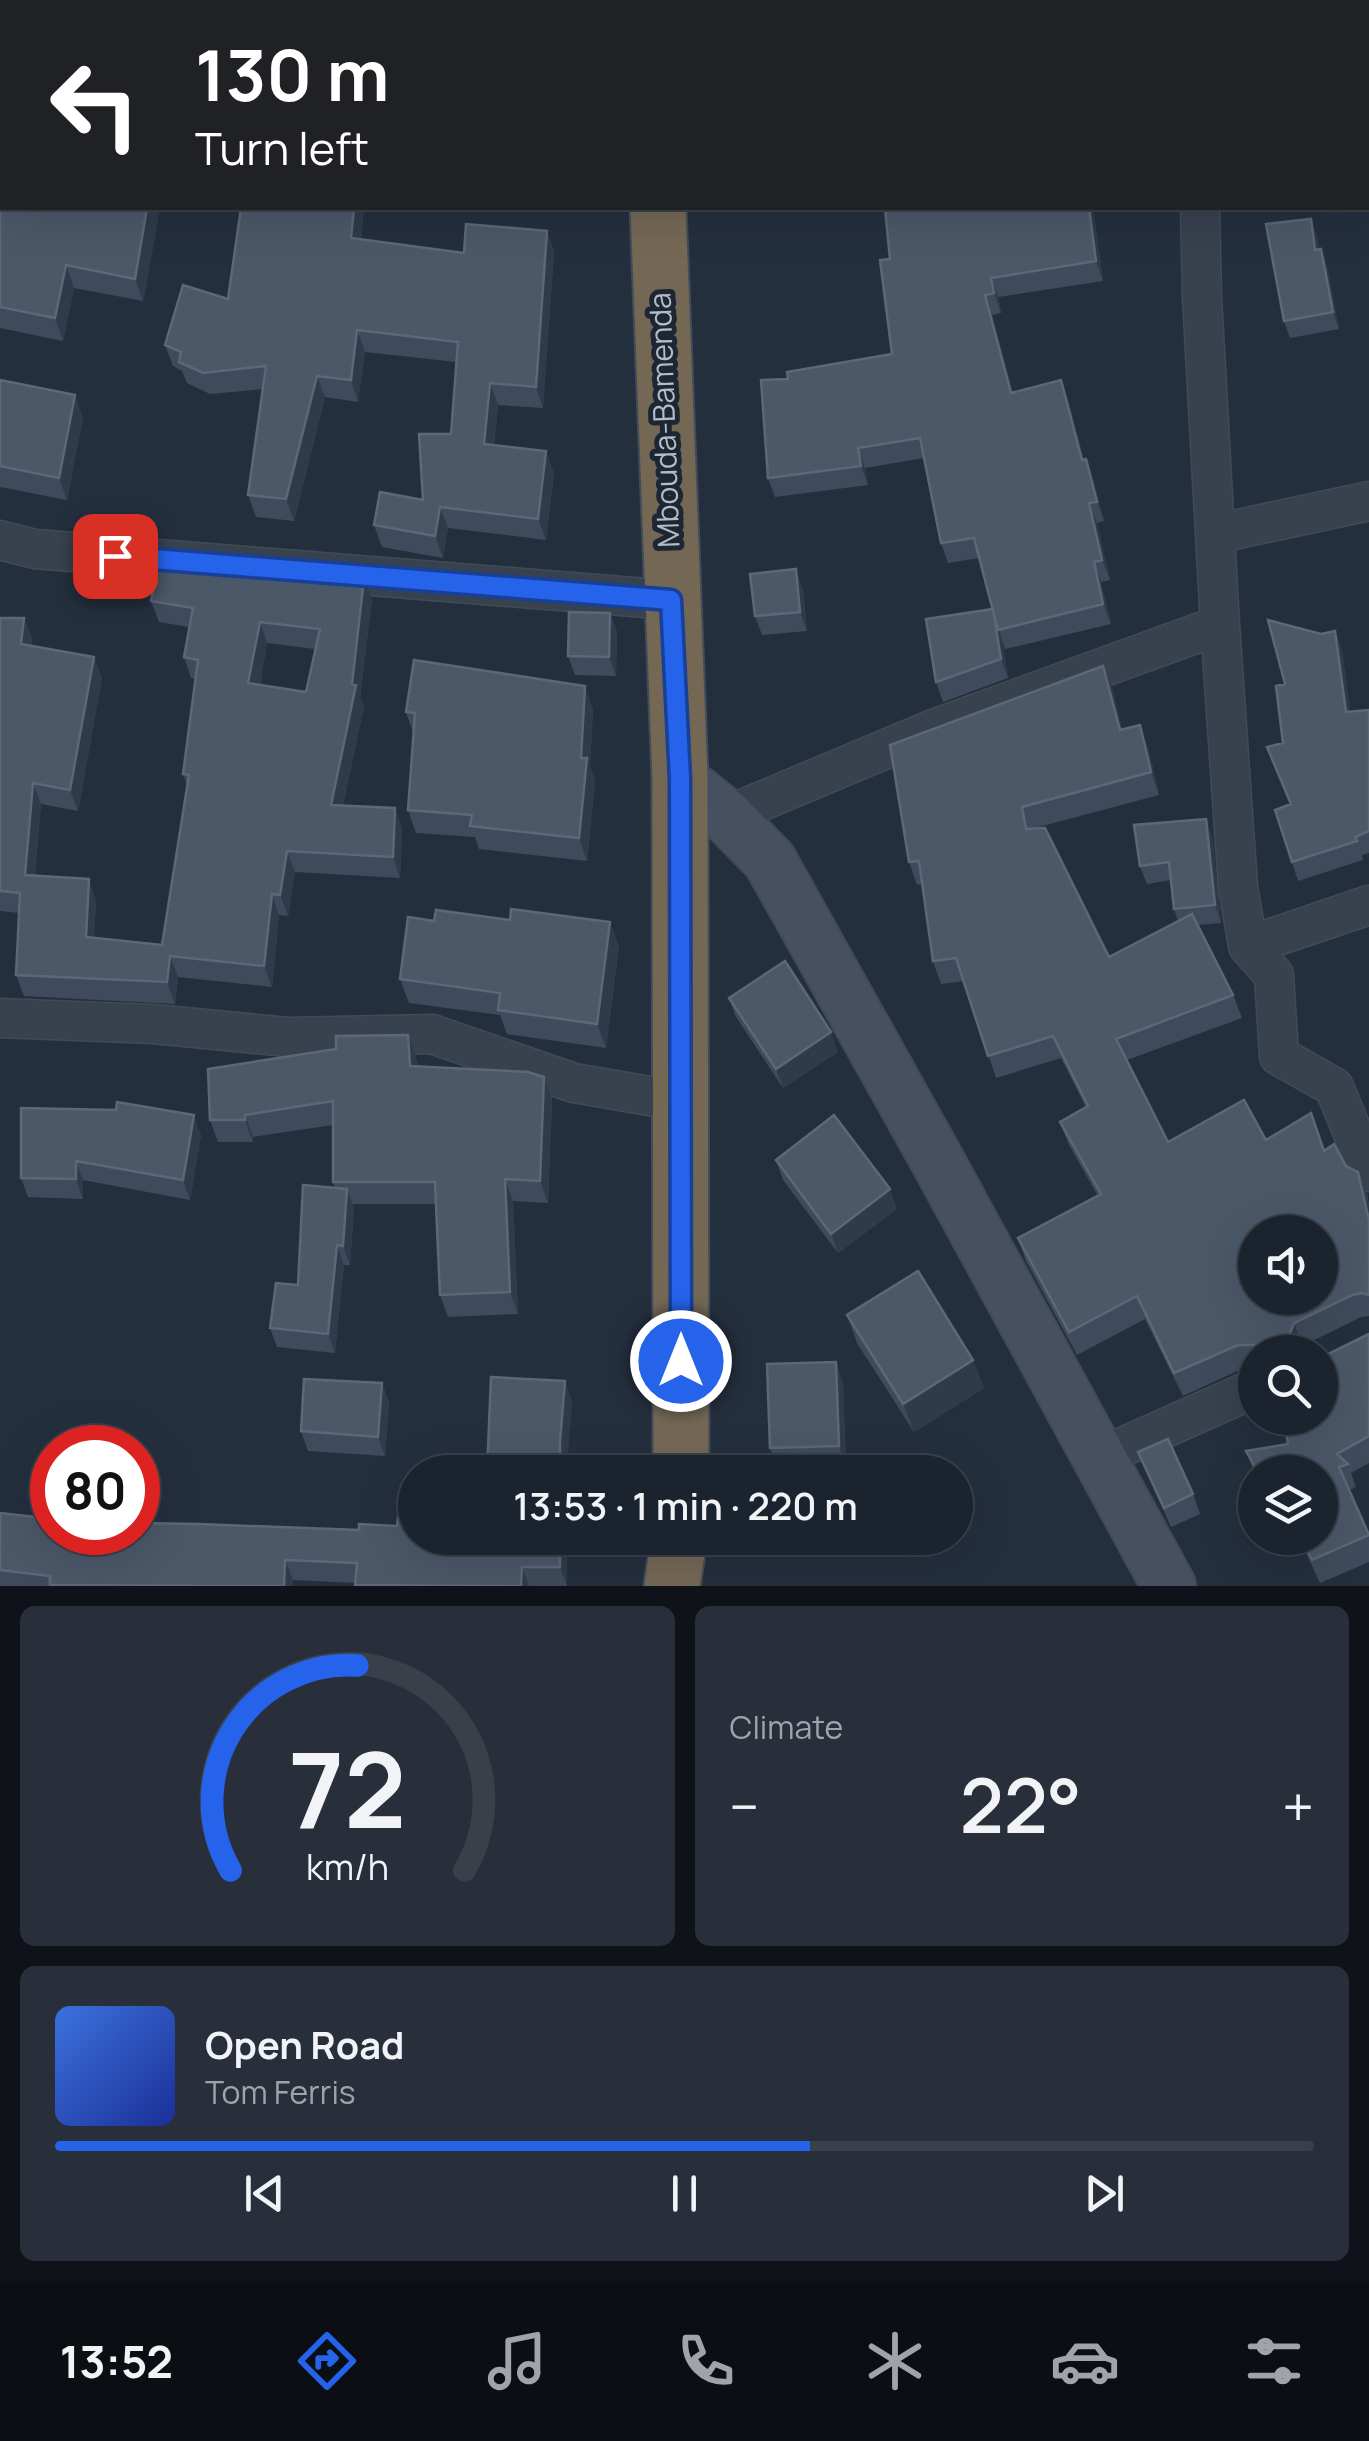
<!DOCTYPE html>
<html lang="en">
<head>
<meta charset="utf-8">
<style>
  :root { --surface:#1b232e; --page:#282f3a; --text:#f1f3f6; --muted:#a0a4aa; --line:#39404a; --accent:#2563eb }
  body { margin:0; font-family:Manrope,sans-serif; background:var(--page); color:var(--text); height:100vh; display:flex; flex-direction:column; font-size:38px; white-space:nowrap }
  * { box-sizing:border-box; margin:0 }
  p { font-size:32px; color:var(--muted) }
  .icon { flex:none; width:55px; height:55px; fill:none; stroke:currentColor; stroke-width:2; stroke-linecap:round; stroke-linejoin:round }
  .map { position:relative; height:1586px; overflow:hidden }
  .side { display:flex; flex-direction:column; gap:20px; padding:20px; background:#0f1319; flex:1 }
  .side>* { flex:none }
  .hud { position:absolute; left:0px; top:0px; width:1370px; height:210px; box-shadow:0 10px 40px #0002,0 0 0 2px var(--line); background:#202124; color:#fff; overflow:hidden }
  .fabs { position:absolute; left:1238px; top:1215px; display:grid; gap:20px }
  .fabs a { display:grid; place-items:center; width:100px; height:100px; border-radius:50%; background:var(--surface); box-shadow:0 10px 40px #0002,0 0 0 2px var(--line); font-size:50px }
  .speed { position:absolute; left:30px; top:1425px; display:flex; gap:20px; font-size:50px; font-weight:700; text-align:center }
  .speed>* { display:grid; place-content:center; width:130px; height:130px; border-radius:50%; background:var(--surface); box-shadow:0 10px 40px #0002,0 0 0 2px var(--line); line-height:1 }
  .speed .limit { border:15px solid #d22; background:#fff; color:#111 }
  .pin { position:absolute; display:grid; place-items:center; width:85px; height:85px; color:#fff; margin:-42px; border-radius:20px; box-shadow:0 5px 15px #0006 }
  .me { position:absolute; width:110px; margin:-55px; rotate:0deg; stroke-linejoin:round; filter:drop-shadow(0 0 8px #0008) }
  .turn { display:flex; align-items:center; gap:35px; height:210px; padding:0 30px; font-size:45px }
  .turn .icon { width:130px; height:130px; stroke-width:2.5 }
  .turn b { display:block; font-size:70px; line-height:85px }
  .big { font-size:75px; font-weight:600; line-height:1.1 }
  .side .card { flex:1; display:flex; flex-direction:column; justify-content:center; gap:15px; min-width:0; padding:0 35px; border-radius:15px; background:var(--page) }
  .side .dial { align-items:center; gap:0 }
  .dial svg { height:260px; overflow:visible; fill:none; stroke:var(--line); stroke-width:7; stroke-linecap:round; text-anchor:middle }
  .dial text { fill:var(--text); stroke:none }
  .song { display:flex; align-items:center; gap:30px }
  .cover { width:120px; height:120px; border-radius:15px; background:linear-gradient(135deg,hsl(220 70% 55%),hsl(230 70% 35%)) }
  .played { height:10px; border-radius:5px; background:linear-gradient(90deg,var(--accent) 60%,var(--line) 60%) }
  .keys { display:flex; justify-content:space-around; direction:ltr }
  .heat { display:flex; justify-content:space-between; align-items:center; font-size:55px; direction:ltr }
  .side .tiles { flex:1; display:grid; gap:20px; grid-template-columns:1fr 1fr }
  .card:last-child { grid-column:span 2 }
  .trip { position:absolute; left:398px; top:1455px; width:575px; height:100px; border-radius:50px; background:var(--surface); box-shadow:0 10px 40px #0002,0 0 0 2px var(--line); font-weight:600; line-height:100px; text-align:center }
  .dock { display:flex; height:160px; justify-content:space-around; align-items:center; background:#0b0e12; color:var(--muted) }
  .dock .icon { width:70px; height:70px }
  .dock .active { color:var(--accent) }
  .dock b { font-size:45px; color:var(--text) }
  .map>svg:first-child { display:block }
</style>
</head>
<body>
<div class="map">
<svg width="1369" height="1586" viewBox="0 0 1369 1586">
  <rect width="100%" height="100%" fill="#242f3e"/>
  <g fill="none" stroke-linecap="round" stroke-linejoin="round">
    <g stroke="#414a57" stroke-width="41">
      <path id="street" d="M 1195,0 L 1195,2
        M 1215,534 L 1369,501
        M 0,540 L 35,549 L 671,600
        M 1220,625 L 1238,887 L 1248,946 L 1274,975 L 1279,1056 L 1334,1087 L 1369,1172
        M 726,816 L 936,728 L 1220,625 L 1202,297 L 1200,208
        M 1248,946 L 1369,905
        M 0,1018 L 153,1024 L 288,1037 L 432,1034 L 574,1083 L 679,1101
        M 1098,1458 L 1255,1388"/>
    </g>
    <g stroke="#414a57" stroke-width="56">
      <path id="secondary" d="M 680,779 L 726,816 L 770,861 L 937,1160 L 1169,1586"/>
    </g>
    <g stroke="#434c59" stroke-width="59">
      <path id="highway" d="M 650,0 L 651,2
        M 658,208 L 680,779 L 681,1472
        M 672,1586 L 679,1538"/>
    </g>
    <use href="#street" stroke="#38414e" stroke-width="38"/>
    <use href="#secondary" stroke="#465061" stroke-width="52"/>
    <use href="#highway" stroke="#746855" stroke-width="55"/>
  </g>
  <path fill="#3f4b5c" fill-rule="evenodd" d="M 36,0 L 161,0 L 162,2 L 54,2 Z
    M 956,0 L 1075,0 L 1062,2 L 956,2 Z
    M 0,170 L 2,208 L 160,208 L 143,301 L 74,288 L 63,341 L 0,328 Z
    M 278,208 L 364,208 L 361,240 L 464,253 L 547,231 L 554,252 L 543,408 L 498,405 L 494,445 L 554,473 L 546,540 L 448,528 L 443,558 L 382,547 L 374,525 L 423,500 L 451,434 L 456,362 L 365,352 L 358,402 L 325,397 L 294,521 L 256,517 L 248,495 L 263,389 L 210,394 L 187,383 L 182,371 L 173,366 L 165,345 L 228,299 Z
    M 885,208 L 1093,208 L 1103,281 L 998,297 L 1001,313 L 992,315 L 1013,393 L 1068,400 L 1084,460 L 1093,479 L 1104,521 L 1097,523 L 1110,580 L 1101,582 L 1111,624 L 1005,649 L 1002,639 L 1008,678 L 943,702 L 936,682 L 993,609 L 979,558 L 948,563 L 941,543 L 924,458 L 865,468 L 868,485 L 775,497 L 768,478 L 788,379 L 892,354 L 890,259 Z
    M 1317,236 L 1319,250 L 1321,249 L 1327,266 L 1339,329 L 1290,338 L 1284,321 Z
    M 0,380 L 83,417 L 67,500 L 0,487 Z
    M 803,589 L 807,631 L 762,635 L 755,616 Z
    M 372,599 L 360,697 L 364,706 L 343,805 L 395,808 L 402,829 L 400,878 L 295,872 L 288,916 L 279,915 L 272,987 L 178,977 L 175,1004 L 24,996 L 16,975 L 19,913 L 0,911 L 0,618 L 24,618 L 32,639 L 31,646 L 94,657 L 102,678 L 78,811 L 41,804 L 35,876 L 96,900 L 94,938 L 162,945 L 187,785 L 183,774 L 196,679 L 191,678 L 184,657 L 189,627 L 159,622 L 151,601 ZM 267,643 L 315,649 L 306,692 L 260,684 Z
    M 610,613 L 617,632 L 616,676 L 575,675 L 568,656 Z
    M 1335,631 L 1342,650 L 1350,712 L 1369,710 L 1369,853 L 1362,855 L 1363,860 L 1298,881 L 1292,862 L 1290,805 L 1267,747 L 1283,743 L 1285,684 L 1321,634 Z
    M 1112,688 L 1122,729 L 1148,747 L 1159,795 L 1035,828 L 1109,957 L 1178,921 L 1174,909 L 1171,880 L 1147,884 L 1140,866 L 1212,836 L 1221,923 L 1197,925 L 1233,995 L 1242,1018 L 1127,1060 L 1168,1142 L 1266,1140 L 1324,1150 L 1346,1166 L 1367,1194 L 1369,1205 L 1369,1316 L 1361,1317 L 1302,1346 L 1300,1352 L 1255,1352 L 1255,1368 L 1246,1367 L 1183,1396 L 1145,1319 L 1077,1355 L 1026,1261 L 1018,1238 L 1098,1196 L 1069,1145 L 1060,1122 L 1086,1107 L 1061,1058 L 996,1078 L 964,981 L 941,984 L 933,961 L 922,884 L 917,885 L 909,862 Z
    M 593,709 L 590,766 L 595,781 L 587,861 L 479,849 L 475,837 L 416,833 L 408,810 L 413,732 L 406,712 Z
    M 619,946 L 606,1048 L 507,1034 L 500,1015 L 409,1003 L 400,979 Z
    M 729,998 L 838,1052 L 783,1088 L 736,1017 Z
    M 416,1057 L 417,1066 L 544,1077 L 552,1099 L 548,1203 L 513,1201 L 518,1314 L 448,1317 L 440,1295 L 436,1204 L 352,1204 L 354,1208 L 350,1265 L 344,1265 L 335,1353 L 277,1347 L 270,1328 L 298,1285 L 335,1188 L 333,1182 L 333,1125 L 253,1137 L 253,1142 L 218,1142 L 210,1120 Z
    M 21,1108 L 201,1135 L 190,1200 L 83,1180 L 83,1199 L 28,1197 L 21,1178 Z
    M 776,1160 L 897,1209 L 838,1253 L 783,1180 Z
    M 847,1315 L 973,1360 L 984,1388 L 914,1432 L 857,1343 Z
    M 1369,1334 L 1369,1463 L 1351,1473 L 1356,1487 L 1349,1490 L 1369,1535 L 1369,1562 L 1320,1583 L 1299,1538 L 1320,1538 L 1320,1472 L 1255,1472 L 1255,1474 L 1246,1451 L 1288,1444 L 1320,1418 Z
    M 843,1382 L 846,1465 L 777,1467 L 770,1448 Z
    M 382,1383 L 389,1403 L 385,1456 L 308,1451 L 301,1431 Z
    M 1138,1452 L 1193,1494 L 1200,1514 L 1171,1527 Z
    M 0,1513 L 45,1518 L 46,1523 L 415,1538 L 567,1538 L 567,1586 L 356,1586 L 356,1583 L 293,1580 L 292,1586 L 0,1586 Z"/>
  <path fill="#2f3b4b" d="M 147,208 L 160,208 L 143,301 L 135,279 Z
    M 354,208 L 364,208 L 359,260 L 351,238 Z
    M 1089,208 L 1093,208 L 1103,281 L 1096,261 Z
    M 1311,219 L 1317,236 L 1321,267 L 1315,250 Z
    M 547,231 L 554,252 L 543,408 L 536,387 Z
    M 1321,249 L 1327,266 L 1339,329 L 1333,312 Z
    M 66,265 L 74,288 L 63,341 L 55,318 Z
    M 991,278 L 998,297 L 1001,313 L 994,293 Z
    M 985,295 L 992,315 L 1018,413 L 1011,393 Z
    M 357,330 L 365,352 L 358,402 L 351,380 Z
    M 317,376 L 325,397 L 294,521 L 286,499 Z
    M 1061,380 L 1068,400 L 1089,480 L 1082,460 Z
    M 490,383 L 498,405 L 492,465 L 484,444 Z
    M 75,395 L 83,417 L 67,500 L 59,478 Z
    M 858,448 L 865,468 L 868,485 L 861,466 Z
    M 546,451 L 554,473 L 546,540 L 538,519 Z
    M 1086,459 L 1093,479 L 1104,521 L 1097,502 Z
    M 1089,503 L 1097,523 L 1110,580 L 1102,560 Z
    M 440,507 L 448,528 L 443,558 L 435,536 Z
    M 1094,562 L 1101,582 L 1111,624 L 1103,604 Z
    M 796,569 L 803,589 L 807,631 L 800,612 Z
    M 364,578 L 372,599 L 360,697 L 364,706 L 338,826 L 331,805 L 352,684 Z
    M 993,609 L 1002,639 L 1008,678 L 1001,659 Z
    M 610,613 L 617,632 L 616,676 L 609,657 Z
    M 24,618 L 32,639 L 29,665 L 21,644 Z
    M 260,622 L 267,643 L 256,704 L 248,683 Z
    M 1335,631 L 1342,650 L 1353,731 L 1346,712 Z
    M 94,657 L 102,678 L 78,811 L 70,790 Z
    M 1103,666 L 1112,688 L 1128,753 L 1120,730 Z
    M 585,686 L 593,709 L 590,766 L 595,781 L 587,861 L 579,838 L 581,758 Z
    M 1140,725 L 1148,747 L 1159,795 L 1151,772 Z
    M 33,783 L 41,804 L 33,896 L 25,875 Z
    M 395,808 L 402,829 L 400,878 L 393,857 Z
    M 1206,819 L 1212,836 L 1221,923 L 1215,905 Z
    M 287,851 L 295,872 L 288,916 L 280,895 Z
    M 89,879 L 96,900 L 93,958 L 86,937 Z
    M 272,894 L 279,915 L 272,987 L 264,966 Z
    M 610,922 L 619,946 L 606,1048 L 597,1024 Z
    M 170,956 L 178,977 L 175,1004 L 167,982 Z
    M 831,1032 L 838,1052 L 783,1088 L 776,1069 Z
    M 408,1035 L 416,1057 L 418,1088 L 410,1066 Z
    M 544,1077 L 552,1099 L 548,1203 L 540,1181 Z
    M 194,1115 L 201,1135 L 190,1200 L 183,1180 Z
    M 245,1115 L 253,1137 L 253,1142 L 245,1120 Z
    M 76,1161 L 83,1180 L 83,1199 L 76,1179 Z
    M 1358,1172 L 1369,1205 L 1369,1220 Z
    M 505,1179 L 513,1201 L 518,1314 L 510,1292 Z
    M 347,1189 L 354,1208 L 350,1265 L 343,1246 Z
    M 890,1189 L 897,1209 L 838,1253 L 831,1234 Z
    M 337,1245 L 344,1265 L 335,1353 L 328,1334 Z
    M 1294,1323 L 1302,1346 L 1300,1352 L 1293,1352 L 1291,1346 L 1289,1336 Z
    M 973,1360 L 984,1388 L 914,1432 L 903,1404 Z
    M 836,1362 L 843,1382 L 846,1465 L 839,1446 Z
    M 565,1381 L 572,1401 L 567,1472 L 560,1472 L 560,1441 Z
    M 382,1383 L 389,1403 L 385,1456 L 378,1437 Z
    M 560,1538 L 567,1538 L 567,1586 L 560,1567 Z
    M 285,1560 L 293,1580 L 292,1586 L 284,1586 Z
    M 522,1567 L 529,1586 L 521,1586 Z"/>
  <path fill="#4b5868" stroke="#5c6777" stroke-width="2.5" fill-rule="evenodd" d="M 62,0 L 153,0 L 153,2 L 61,2 Z
    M 394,0 L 526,0 L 526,2 L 394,2 Z
    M 742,0 L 794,0 L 794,2 L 742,2 Z
    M 1369,79 L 1369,177 L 1368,177 L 1368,80 Z
    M 0,170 L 2,171 L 2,208 L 147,208 L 135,279 L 66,265 L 55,318 L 0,307 Z
    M 241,208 L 273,208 L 277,209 L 278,208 L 354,208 L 351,238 L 464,253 L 466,224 L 547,231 L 536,387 L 490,383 L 484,444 L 546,451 L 538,519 L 440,507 L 435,536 L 374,525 L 380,492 L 423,500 L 419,434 L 451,434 L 458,342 L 357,330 L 351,380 L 317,376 L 286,499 L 248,495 L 266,366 L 203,373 L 179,362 L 181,352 L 165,345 L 183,285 L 228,299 Z
    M 885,208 L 1089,208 L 1096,261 L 991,278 L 994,293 L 985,295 L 1011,393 L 1061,380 L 1082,460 L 1086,459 L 1097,502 L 1089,503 L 1102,560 L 1094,562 L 1103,604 L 998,630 L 974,538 L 941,543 L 920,438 L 858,448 L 861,466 L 768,478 L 761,380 L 788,379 L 787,372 L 892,354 L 880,260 L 890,259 Z
    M 1311,219 L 1315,250 L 1321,249 L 1333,312 L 1284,321 L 1266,224 Z
    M 0,380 L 75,395 L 59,478 L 0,466 Z
    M 158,561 L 281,574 L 281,571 L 364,578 L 352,684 L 356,685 L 331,805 L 395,808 L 393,857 L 287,851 L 280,895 L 272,894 L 264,966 L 170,956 L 167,982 L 16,975 L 20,893 L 0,891 L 0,618 L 24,618 L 21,644 L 94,657 L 70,790 L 33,783 L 25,875 L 89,879 L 86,937 L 162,945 L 189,775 L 183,774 L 198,660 L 184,657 L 193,608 L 151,601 ZM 260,622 L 320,629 L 306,692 L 248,683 Z
    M 796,569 L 800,612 L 755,616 L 750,574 Z
    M 993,609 L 1001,659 L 936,682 L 926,619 Z
    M 569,612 L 610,613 L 609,657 L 568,656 Z
    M 1268,620 L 1321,634 L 1335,631 L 1346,712 L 1369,710 L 1369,831 L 1355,837 L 1357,841 L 1292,862 L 1275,810 L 1291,804 L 1267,747 L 1283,743 L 1276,686 L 1285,684 Z
    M 414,660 L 585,686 L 581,758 L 587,758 L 579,838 L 470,826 L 472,815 L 408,810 L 415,713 L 406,712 Z
    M 1103,666 L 1120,730 L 1140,725 L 1151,772 L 1022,807 L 1026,829 L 1045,828 L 1109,957 L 1192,914 L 1233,995 L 1116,1039 L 1168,1142 L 1244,1100 L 1266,1140 L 1311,1113 L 1324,1151 L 1334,1144 L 1346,1166 L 1358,1172 L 1369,1220 L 1369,1295 L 1362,1293 L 1352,1295 L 1294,1323 L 1289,1336 L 1291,1346 L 1296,1352 L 1282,1352 L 1273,1336 L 1255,1345 L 1238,1345 L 1174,1373 L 1137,1296 L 1069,1332 L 1018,1238 L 1101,1194 L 1060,1122 L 1088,1106 L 1053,1036 L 988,1056 L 956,958 L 933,961 L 919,861 L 909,862 L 890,745 ZM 1255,1232 L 1320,1232 L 1320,1298 L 1255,1298 Z
    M 1206,819 L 1215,905 L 1174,909 L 1169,862 L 1140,866 L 1134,825 Z
    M 511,909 L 610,922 L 597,1024 L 498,1010 L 500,993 L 400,979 L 408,917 L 434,921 L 436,910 L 510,920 Z
    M 785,961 L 831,1032 L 776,1069 L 729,998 Z
    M 408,1035 L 410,1066 L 528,1072 L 544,1077 L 540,1181 L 505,1179 L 510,1292 L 440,1295 L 435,1182 L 333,1182 L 333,1101 L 245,1115 L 245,1120 L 210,1120 L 208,1069 L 336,1049 L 336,1036 Z
    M 117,1102 L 194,1115 L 183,1180 L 76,1161 L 76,1179 L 21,1178 L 21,1108 L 116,1110 Z
    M 834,1115 L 890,1189 L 831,1234 L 776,1160 Z
    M 303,1185 L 347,1189 L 343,1246 L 337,1245 L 328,1334 L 270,1328 L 276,1283 L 298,1285 Z
    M 918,1271 L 973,1360 L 903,1404 L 847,1315 Z
    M 1369,1334 L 1369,1436 L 1337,1454 L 1348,1464 L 1339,1467 L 1369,1535 L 1312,1560 L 1301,1538 L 1320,1538 L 1320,1472 L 1258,1472 L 1246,1451 L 1288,1444 L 1284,1420 L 1320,1418 L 1320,1358 Z
    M 836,1362 L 839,1446 L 770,1448 L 767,1364 Z
    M 491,1377 L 565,1381 L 560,1441 L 560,1472 L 487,1472 Z
    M 304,1379 L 382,1383 L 378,1437 L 301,1431 Z
    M 1168,1439 L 1193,1494 L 1164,1508 L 1138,1452 Z
    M 0,1513 L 45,1518 L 44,1523 L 52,1523 L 52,1532 L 138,1532 L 138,1523 L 198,1524 L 359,1530 L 359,1524 L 397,1526 L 398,1517 L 415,1518 L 415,1538 L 560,1538 L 560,1567 L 522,1567 L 521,1586 L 355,1585 L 357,1563 L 285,1560 L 284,1586 L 50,1585 L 50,1576 L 0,1570 Z"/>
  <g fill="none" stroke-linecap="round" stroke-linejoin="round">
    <g stroke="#184099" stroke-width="25">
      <path id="route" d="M 115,556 L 671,600 L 680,779 L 681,1361"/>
    </g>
    <use href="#route" stroke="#2563eb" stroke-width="18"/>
  </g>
  <g text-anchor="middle" stroke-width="10" stroke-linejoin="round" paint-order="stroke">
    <g font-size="30" fill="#b4bcc9" stroke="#1d2633">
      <text transform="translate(665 420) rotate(-92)" y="10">Mbouda-Bamenda</text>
    </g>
  </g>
</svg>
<div class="fabs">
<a><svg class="icon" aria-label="sound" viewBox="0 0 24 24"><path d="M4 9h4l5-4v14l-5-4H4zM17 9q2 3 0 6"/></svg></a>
<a><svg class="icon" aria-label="search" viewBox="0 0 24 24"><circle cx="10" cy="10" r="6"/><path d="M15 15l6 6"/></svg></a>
<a><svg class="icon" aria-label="layers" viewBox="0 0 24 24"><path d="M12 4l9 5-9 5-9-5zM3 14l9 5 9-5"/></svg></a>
</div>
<div class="speed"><div class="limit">80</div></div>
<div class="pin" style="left:115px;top:556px;background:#d93025"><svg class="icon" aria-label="arrive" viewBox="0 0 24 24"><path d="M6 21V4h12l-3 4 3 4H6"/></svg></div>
<svg class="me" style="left:681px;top:1361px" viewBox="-20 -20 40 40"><circle r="17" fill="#2563eb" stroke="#fff" stroke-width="3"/><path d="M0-11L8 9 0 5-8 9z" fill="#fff"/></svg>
<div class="trip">13:53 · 1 min · 220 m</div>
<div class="hud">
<div class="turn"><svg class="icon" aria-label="left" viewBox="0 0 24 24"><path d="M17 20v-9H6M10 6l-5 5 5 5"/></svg><div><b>130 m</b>Turn left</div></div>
</div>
</div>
<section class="side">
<div class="tiles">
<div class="card dial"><svg viewBox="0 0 100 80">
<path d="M14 69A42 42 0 1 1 86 69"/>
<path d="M14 69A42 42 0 0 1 53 6" stroke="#2563eb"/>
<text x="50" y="56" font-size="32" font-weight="700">72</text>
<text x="50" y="72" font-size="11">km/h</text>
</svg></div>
<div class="card"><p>Climate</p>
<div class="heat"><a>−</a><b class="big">22°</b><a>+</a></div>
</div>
<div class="card">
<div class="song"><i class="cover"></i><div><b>Open Road</b><p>Tom Ferris</p></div></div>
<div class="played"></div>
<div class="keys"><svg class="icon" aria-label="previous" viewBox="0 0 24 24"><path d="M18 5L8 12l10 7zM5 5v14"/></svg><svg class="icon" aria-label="pause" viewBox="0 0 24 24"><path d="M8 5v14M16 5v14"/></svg><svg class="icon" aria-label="next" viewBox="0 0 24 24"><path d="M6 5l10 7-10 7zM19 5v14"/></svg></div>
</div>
</div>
</section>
<nav class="dock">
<b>13:52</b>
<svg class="icon active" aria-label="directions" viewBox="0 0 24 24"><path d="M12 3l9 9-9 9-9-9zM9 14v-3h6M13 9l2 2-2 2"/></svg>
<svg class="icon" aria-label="music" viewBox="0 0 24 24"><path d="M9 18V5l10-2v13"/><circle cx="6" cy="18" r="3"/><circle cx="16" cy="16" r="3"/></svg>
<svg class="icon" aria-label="phone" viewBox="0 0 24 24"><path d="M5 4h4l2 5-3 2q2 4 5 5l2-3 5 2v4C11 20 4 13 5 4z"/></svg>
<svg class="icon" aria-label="climate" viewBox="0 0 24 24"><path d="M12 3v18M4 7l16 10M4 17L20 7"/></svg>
<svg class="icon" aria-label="car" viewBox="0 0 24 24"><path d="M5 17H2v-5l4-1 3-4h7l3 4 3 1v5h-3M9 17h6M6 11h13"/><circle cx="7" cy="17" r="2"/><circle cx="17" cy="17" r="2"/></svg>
<svg class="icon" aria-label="filters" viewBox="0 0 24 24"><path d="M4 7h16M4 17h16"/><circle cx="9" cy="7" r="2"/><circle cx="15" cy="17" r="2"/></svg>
</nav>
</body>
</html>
